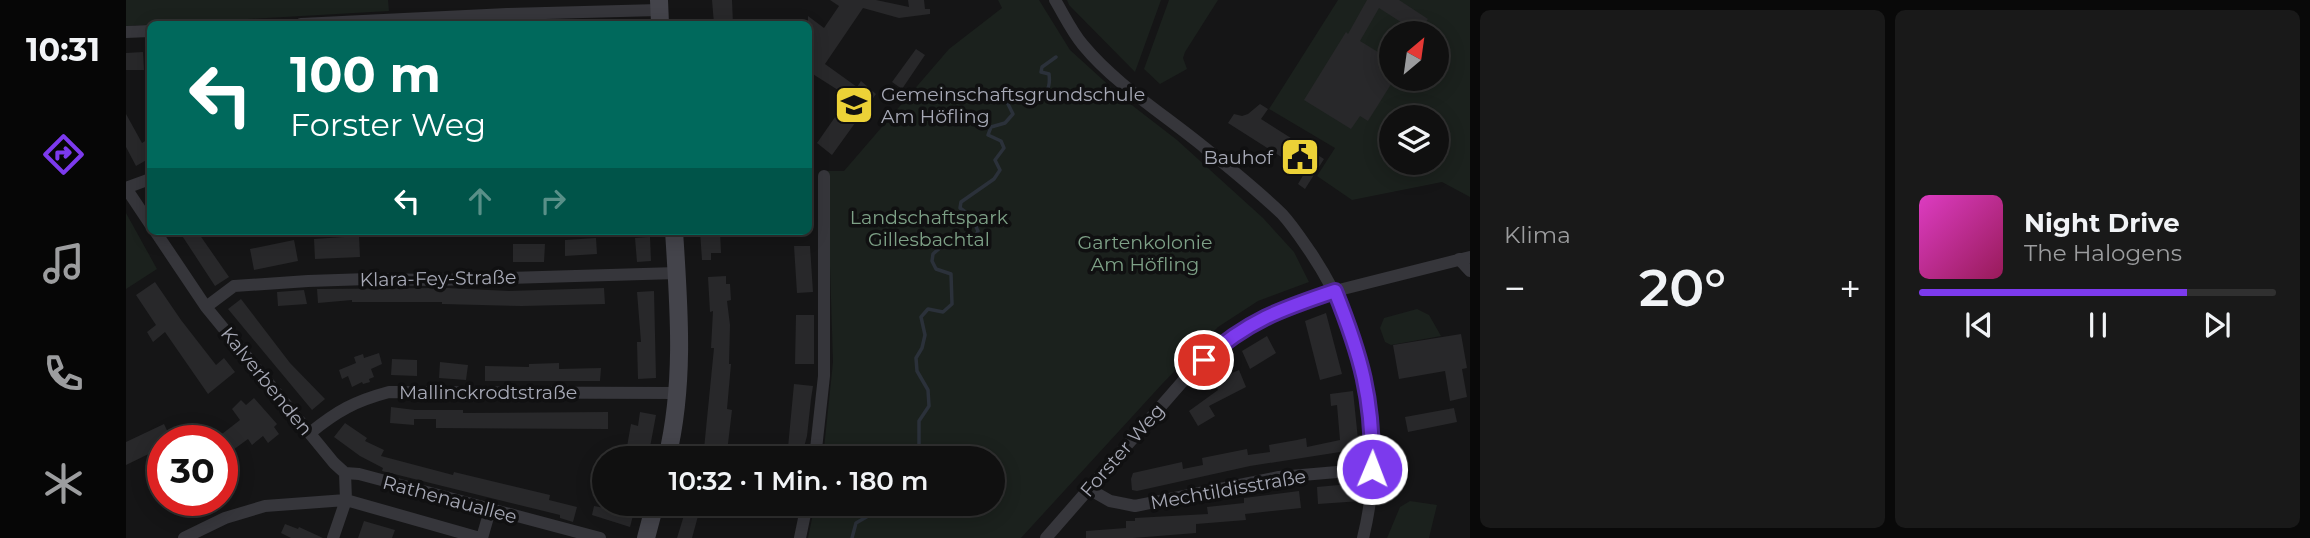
<!DOCTYPE html>
<html lang="de">
<head>
<meta charset="utf-8">
<style>
  :root { --surface:#101010; --page:#191919; --text:#f1f3f6; --muted:#9c9d9f; --line:#303030; --accent:#7c3aed }
  body { margin:0; font-family:Montserrat,sans-serif; background:var(--page); color:var(--text); height:100vh; display:flex; flex-direction:column; font-size:26px; white-space:nowrap }
  * { box-sizing:border-box; margin:0 }
  p { font-size:23px; color:var(--muted) }
  .icon { flex:none; width:38px; height:38px; fill:none; stroke:currentColor; stroke-width:2; stroke-linecap:round; stroke-linejoin:round }
  .map { position:relative; flex:1; overflow:hidden }
  .sheet { display:flex; flex-direction:column; gap:10px; padding:10px; background:#090909; width:840px }
  .sheet>* { flex:none }
  .banner { position:absolute; left:21px; top:21px; width:665px; height:214px; border-radius:10px; box-shadow:0 4px 18px #0003,0 0 0 2px var(--line); background:#00695c; color:#fff; overflow:hidden }
  .needle { width:46px; rotate:29deg }
  .fabs { position:absolute; left:1253px; top:21px; display:grid; gap:14px }
  .fabs a { display:grid; place-items:center; width:70px; height:70px; border-radius:50%; background:var(--surface); box-shadow:0 4px 18px #0003,0 0 0 2px var(--line); font-size:35px }
  .speed { position:absolute; left:21px; top:425px; display:flex; gap:14px; font-size:35px; font-weight:700; text-align:center }
  .speed>* { display:grid; place-content:center; width:91px; height:91px; border-radius:50%; background:var(--surface); box-shadow:0 4px 18px #0003,0 0 0 2px var(--line); line-height:1 }
  .speed .limit { border:10px solid #d22; background:#fff; color:#111 }
  .pin { position:absolute; display:grid; place-items:center; width:60px; height:60px; color:#fff; margin:-30px; border:4px solid #fff; border-radius:50%; box-shadow:0 2px 7px #0007 }
  .me { position:absolute; width:77px; margin:-38px; rotate:1deg; stroke-linejoin:round; filter:drop-shadow(0 0 5px #0008) }
  .turn { display:flex; align-items:center; gap:24px; height:147px; padding:0 28px; font-size:32px }
  .turn .icon { width:91px; height:91px; stroke-width:2.5 }
  .turn b { display:block; font-size:49px; line-height:60px }
  .lanes { display:flex; align-items:center; height:66px; padding:0 28px; background:#0003; justify-content:center; gap:35px; direction:ltr }
  .lanes .off { opacity:.35 }
  .big { font-size:52px; font-weight:600; line-height:1.1 }
  .sheet .tile { flex:1; display:flex; flex-direction:column; justify-content:center; gap:10px; min-width:0; padding:0 24px; border-radius:10px; background:var(--page) }
  .song { display:flex; align-items:center; gap:21px }
  .cover { width:84px; height:84px; border-radius:10px; background:linear-gradient(135deg,hsl(310 70% 55%),hsl(330 70% 35%)) }
  .played { height:7px; border-radius:4px; background:linear-gradient(90deg,var(--accent) 75%,var(--line) 75%) }
  .keys { display:flex; justify-content:space-around; direction:ltr }
  .heat { display:flex; justify-content:space-between; align-items:center; font-size:38px; direction:ltr }
  .sheet .tiles { flex:1; display:grid; gap:10px; grid-template-columns:repeat(2,1fr) }
  .trip { position:absolute; left:466px; top:446px; width:413px; height:70px; border-radius:35px; background:var(--surface); box-shadow:0 4px 18px #0003,0 0 0 2px var(--line); font-weight:600; line-height:70px; text-align:center }
  main { display:flex; flex:1; min-height:0 }
  .tabs { display:flex; flex-direction:column; width:126px; justify-content:space-around; align-items:center; background:#060606; color:var(--muted) }
  .tabs .icon { width:49px; height:49px }
  .tabs .selected { color:var(--accent) }
  .tabs b { font-size:32px; color:var(--text) }
  .map>svg:first-child { display:block }
</style>
</head>
<body>
<main>
<nav class="tabs">
<b>10:31</b>
<svg class="icon selected" aria-label="directions" viewBox="0 0 24 24"><path d="M12 3l9 9-9 9-9-9zM9 14v-3h6M13 9l2 2-2 2"/></svg>
<svg class="icon" aria-label="music" viewBox="0 0 24 24"><path d="M9 18V5l10-2v13"/><circle cx="6" cy="18" r="3"/><circle cx="16" cy="16" r="3"/></svg>
<svg class="icon" aria-label="phone" viewBox="0 0 24 24"><path d="M5 4h4l2 5-3 2q2 4 5 5l2-3 5 2v4C11 20 4 13 5 4z"/></svg>
<svg class="icon" aria-label="climate" viewBox="0 0 24 24"><path d="M12 3v18M4 7l16 10M4 17L20 7"/></svg>
</nav>
<div class="map">
<svg width="1344" height="538" viewBox="0 0 1344 538">
  <rect width="100%" height="100%" fill="#151516"/>
  <path fill="#1b211d" fill-rule="evenodd" d="M 0,0 L 262,0 L 263,11 L 0,26 Z
    M 872,0 L 913,0 L 944,50 L 998,99 L 1051,140 L 1137,218 L 1168,252 L 1183,282 L 1132,301 L 1092,327 L 1037,383 L 895,538 L 682,538 L 689,504 L 866,504 L 866,458 L 697,458 L 707,362 L 701,171 L 718,171 L 823,49 L 876,8 Z
    M 941,0 L 1035,0 L 1009,72 L 943,5 Z
    M 1043,0 L 1092,0 L 1059,52 L 1057,58 L 1061,69 L 1034,84 L 1018,69 Z
    M 1212,0 L 1344,0 L 1344,197 L 1316,182 L 1226,200 L 1191,176 L 1209,148 L 1143,109 ZM 1265,33 L 1311,33 L 1311,79 L 1265,79 ZM 1265,117 L 1311,117 L 1311,163 L 1265,163 Z
    M 0,213 L 31,269 L 0,289 Z
    M 1291,309 L 1303,315 L 1315,336 L 1265,345 L 1259,342 L 1254,328 L 1258,318 Z
    M 1284,501 L 1311,505 L 1303,538 L 1261,538 L 1274,507 Z"/>
  <g fill="none" stroke-linecap="round" stroke-linejoin="round">
    <path stroke="#2b313a" stroke-width="3.5" d="M 798,458 L 793,448 L 793,421 L 803,406 L 802,390 L 791,371 L 790,358 L 796,348 L 799,335 L 795,317 L 802,309 L 817,312 L 826,304 L 825,274 L 810,269 L 806,261 L 807,254 C 823,238 829,247 847,242 L 852,231 L 845,216 L 834,208 L 835,202 L 868,179 L 874,170 L 869,160 L 878,148 L 875,141 L 862,135 L 865,127 L 879,123 L 887,114 L 881,102 L 886,94 L 906,101 C 920,94 925,90 923,74 L 915,72 L 916,67 L 930,57
      M 726,538 L 730,523 L 763,504"/>
  </g>
  <path fill="#28282a" d="M 586,0 L 606,0 L 607,24 L 588,24 Z
    M 704,0 L 750,0 L 783,7 L 782,0 L 798,0 L 799,9 L 804,9 L 804,14 L 773,18 L 737,8 L 699,64 L 731,87 L 735,81 L 750,94 L 706,155 L 691,143 L 723,97 L 682,71 L 682,16 L 698,28 L 713,6 Z
    M 1241,0 L 1273,0 L 1302,19 L 1292,33 L 1253,8 L 1234,41 L 1265,60 L 1265,65 L 1258,76 L 1267,81 L 1242,121 L 1234,116 L 1225,129 L 1178,100 L 1220,32 L 1222,34 Z
    M 790,49 L 799,55 L 776,89 L 766,82 Z
    M 17,52 L 18,70 L 0,70 L 0,53 Z
    M 1134,104 L 1142,109 L 1135,119 L 1198,159 L 1179,189 L 1172,184 L 1179,172 L 1102,123 L 1108,114 L 1116,116 L 1122,114 Z
    M 0,114 L 16,143 L 24,138 L 24,158 L 10,166 L 0,147 Z
    M 53,231 L 71,231 L 103,277 L 89,286 Z
    M 574,231 L 594,231 L 595,253 L 585,253 L 585,260 L 576,260 Z
    M 233,236 L 234,257 L 189,259 L 188,239 Z
    M 524,237 L 525,261 L 511,262 L 509,238 Z
    M 470,238 L 471,254 L 439,256 L 439,240 Z
    M 168,240 L 172,261 L 128,270 L 124,249 Z
    M 387,244 L 419,244 L 418,262 L 387,262 Z
    M 668,246 L 684,246 L 687,292 L 671,293 Z
    M 600,276 L 600,284 L 604,284 L 605,300 L 601,301 L 604,325 L 603,364 L 605,364 L 601,409 L 606,410 L 601,452 L 578,449 L 588,348 L 585,348 L 587,311 L 584,312 L 582,277 Z
    M 29,282 L 55,320 L 90,365 L 98,358 L 109,372 L 82,394 L 39,332 L 27,342 L 21,332 L 30,325 L 10,295 Z
    M 321,288 L 383,291 L 478,288 L 479,304 L 396,306 L 316,304 L 316,302 L 226,302 L 226,300 L 192,303 L 191,289 Z
    M 178,290 L 181,304 L 152,306 L 151,292 Z
    M 528,291 L 530,378 L 512,379 L 511,342 L 515,342 L 511,292 Z
    M 115,299 L 164,363 L 199,399 L 186,410 L 102,309 Z
    M 1200,313 L 1216,374 L 1194,380 L 1179,321 Z
    M 670,315 L 688,315 L 688,364 L 669,364 Z
    M 1335,334 L 1341,368 L 1336,369 L 1341,397 L 1324,401 L 1319,371 L 1273,379 L 1267,345 Z
    M 1141,336 L 1150,353 L 1124,369 L 1116,351 Z
    M 253,353 L 256,364 L 245,369 L 248,377 L 243,379 L 244,382 L 237,384 L 236,382 L 226,387 L 222,376 L 216,379 L 213,370 L 230,363 L 228,357 L 237,354 L 238,358 Z
    M 266,359 L 291,360 L 291,376 L 265,375 Z
    M 314,362 L 342,365 L 340,380 L 313,378 Z
    M 433,363 L 433,369 L 475,368 L 474,381 L 359,381 L 359,366 L 403,367 L 403,364 Z
    M 1113,370 L 1120,387 L 1083,406 L 1089,416 L 1072,426 L 1063,411 L 1092,390 L 1088,381 Z
    M 668,384 L 687,386 L 685,399 L 681,436 L 675,458 L 661,458 Z
    M 1227,391 L 1233,449 L 1124,466 L 1011,491 L 1006,490 L 1005,479 L 1007,473 L 1056,462 L 1057,469 L 1077,465 L 1076,458 L 1121,449 L 1122,455 L 1144,452 L 1143,445 L 1171,440 L 1180,438 L 1181,447 L 1214,440 L 1211,405 L 1205,406 L 1204,394 Z
    M 128,398 L 151,424 L 148,427 L 153,434 L 142,443 L 137,436 L 126,445 L 122,439 L 96,458 L 96,434 L 114,420 L 106,409 L 115,400 L 120,405 Z
    M 265,407 L 289,410 L 337,410 L 337,413 L 482,412 L 482,429 L 310,428 L 310,419 L 288,419 L 288,425 L 264,423 Z
    M 1328,408 L 1331,422 L 1282,432 L 1279,417 Z
    M 514,412 L 530,415 L 522,458 L 499,458 L 505,424 L 512,426 Z
    M 219,423 L 241,438 L 239,441 L 258,450 L 255,456 L 327,475 L 328,472 L 424,495 L 423,500 L 451,507 L 447,522 L 434,518 L 434,515 L 256,471 L 257,468 L 234,456 L 208,437 Z
    M 38,424 L 46,441 L 37,441 L 37,447 L 0,465 L 0,442 Z
    M 1235,483 L 1235,501 L 1192,504 L 1191,487 Z
    M 1173,491 L 1175,508 L 1119,514 L 1120,520 L 1070,524 L 1070,533 L 1007,538 L 960,538 L 960,531 L 1000,528 L 1000,521 L 1009,521 L 1009,518 L 1082,514 L 1081,507 L 1118,503 L 1118,498 Z
    M 491,504 L 510,504 L 504,527 L 466,515 L 468,506 L 489,510 Z
    M 559,512 L 572,516 L 566,538 L 551,538 Z
    M 238,521 L 269,530 L 266,538 L 232,538 Z
    M 159,524 L 172,529 L 173,527 L 197,538 L 165,538 L 155,533 Z"/>
  <g fill="none" stroke-linecap="round" stroke-linejoin="round">
    <path stroke="#36363b" stroke-width="12" d="M 929,0 C 938,15 946,32 957,45 C 990,85 1039,115 1079,148 C 1105,169 1132,191 1156,214 C 1167,226 1176,240 1185,253 C 1240,335 1261,441 1237,538
      M 175,24 L 381,14 L 533,10
      M 0,32 L 24,31
      M 0,188 L 24,224
      M 0,188 L 24,179
      M 29,231 L 80,307 L 208,463 L 219,473 L 220,500 L 207,538
      M 1333,259 L 1344,271
      M 80,307 L 108,286 L 182,281 L 242,279 L 310,280 L 551,273
      M 184,433 C 211,411 229,401 263,392 L 552,393
      M 689,458 L 698,376 L 698,176
      M 219,473 L 233,474 L 474,538
      M 963,489 L 984,501 L 1009,506 L 1153,477 L 1246,469
      M 58,538 L 99,518 L 139,506 L 220,500 L 354,538
      M 356,538 L 364,510
      M 674,538 L 681,504
      M 920,538 L 1064,373 L 1092,348 L 1120,328 L 1151,311 L 1209,291 L 1344,257"/>
    <path stroke="#44444b" stroke-width="18" d="M 533,0 L 534,24
      M 541,458 C 559,383 553,308 548,231
      M 520,538 L 529,504"/>
  </g>
  <g fill="none" stroke-linecap="round" stroke-linejoin="round">
    <g stroke="#51269a" stroke-width="18">
      <path id="route" d="M 1078,360 C 1121,321 1155,309 1209,291 C 1235,356 1247,398 1246,469"/>
    </g>
    <use href="#route" stroke="#7c3aed" stroke-width="12"/>
  </g>
  <defs>
    <g id="school-square" transform="scale(2.0125)"><rect x="-9" y="-9" width="18" height="18" rx="4" fill="#ecd237" stroke="#101011"/><path d="M0-5L7-2L0 1L-7-2ZM-4 1L0 2.5L4 1V4Q0 6-4 4Z" fill="#111"/></g>
    <g id="civic-square" transform="scale(2.0125)"><rect x="-9" y="-9" width="18" height="18" rx="4" fill="#ecd237" stroke="#101011"/><path d="M-.6-6.5H3V-4.5H.6V-3L4-1V1h2V6H-6V1h2V-1L-.6-3ZM-1.2 2.5V6h2.4V2.5Z" fill="#111"/></g>
  </defs>
  <g fill-rule="evenodd">
    <use href="#school-square" x="728" y="105"/>
    <use href="#civic-square" x="1174" y="157"/>
  </g>
  <g text-anchor="middle" stroke-width="7" stroke-linejoin="round" paint-order="stroke">
    <g font-size="19" fill="#a7a9b6" stroke="#101011" text-anchor="start">
      <text x="755" y="101">Gemeinschaftsgrundschule<tspan x="755" dy="22">Am Höfling</tspan></text>
      <text x="1147" y="164" text-anchor="end">Bauhof</text>
    </g>
    <g font-size="19" fill="#7ea187" stroke="#101011">
      <text x="803" y="224">Landschaftspark<tspan x="803" dy="22">Gillesbachtal</tspan></text>
      <text x="1019" y="249">Gartenkolonie<tspan x="1019" dy="22">Am Höfling</tspan></text>
    </g>
    <g font-size="19" fill="#a7a9b6" stroke="#101011">
      <text transform="translate(312 278) rotate(-1)" y="7">Klara-Fey-Straße</text>
      <text transform="translate(141 381) rotate(51)" y="7">Kalverbenden</text>
      <text x="362" y="399">Mallinckrodtstraße</text>
      <text transform="translate(996 450) rotate(-49)" y="7">Forster Weg</text>
      <text transform="translate(1102 489) rotate(-10)" y="7">Mechtildisstraße</text>
      <text transform="translate(324 499) rotate(15)" y="7">Rathenauallee</text>
    </g>
  </g>
</svg>
<div class="fabs">
<a><svg class="needle" viewBox="-14 -14 28 28"><path d="M0-13l5 13h-10z" fill="#e53935"/><path d="M0 13l5-13h-10z" fill="#9c9d9f"/></svg></a>
<a><svg class="icon" aria-label="layers" viewBox="0 0 24 24"><path d="M12 4l9 5-9 5-9-5zM3 14l9 5 9-5"/></svg></a>
</div>
<div class="speed"><div class="limit">30</div></div>
<div class="pin" style="left:1078px;top:360px;background:#d93025"><svg class="icon" aria-label="arrive" viewBox="0 0 24 24"><path d="M6 21V4h12l-3 4 3 4H6"/></svg></div>
<svg class="me" style="left:1246px;top:469px" viewBox="-20 -20 40 40"><circle r="17" fill="#7c3aed" stroke="#fff" stroke-width="3"/><path d="M0-11L8 9 0 5-8 9z" fill="#fff"/></svg>
<div class="trip">10:32 · 1 Min. · 180 m</div>
<div class="banner">
<div class="turn"><svg class="icon" aria-label="left" viewBox="0 0 24 24"><path d="M17 20v-9H6M10 6l-5 5 5 5"/></svg><div><b>100 m</b>Forster Weg</div></div>
<div class="lanes"><svg class="icon" aria-label="left" viewBox="0 0 24 24"><path d="M17 20v-9H6M10 6l-5 5 5 5"/></svg><svg class="icon off" aria-label="ahead" viewBox="0 0 24 24"><path d="M12 20V5M6 11l6-6 6 6"/></svg><svg class="icon off" aria-label="right" viewBox="0 0 24 24"><path d="M7 20v-9h11M14 6l5 5-5 5"/></svg></div>
</div>
</div>
<section class="sheet">
<div class="tiles">
<div class="tile"><p>Klima</p>
<div class="heat"><a>−</a><b class="big">20°</b><a>+</a></div>
</div>
<div class="tile">
<div class="song"><i class="cover"></i><div><b>Night Drive</b><p>The Halogens</p></div></div>
<div class="played"></div>
<div class="keys"><svg class="icon" aria-label="previous" viewBox="0 0 24 24"><path d="M18 5L8 12l10 7zM5 5v14"/></svg><svg class="icon" aria-label="pause" viewBox="0 0 24 24"><path d="M8 5v14M16 5v14"/></svg><svg class="icon" aria-label="next" viewBox="0 0 24 24"><path d="M6 5l10 7-10 7zM19 5v14"/></svg></div>
</div>
</div>
</section>
</main>
</body>
</html>
